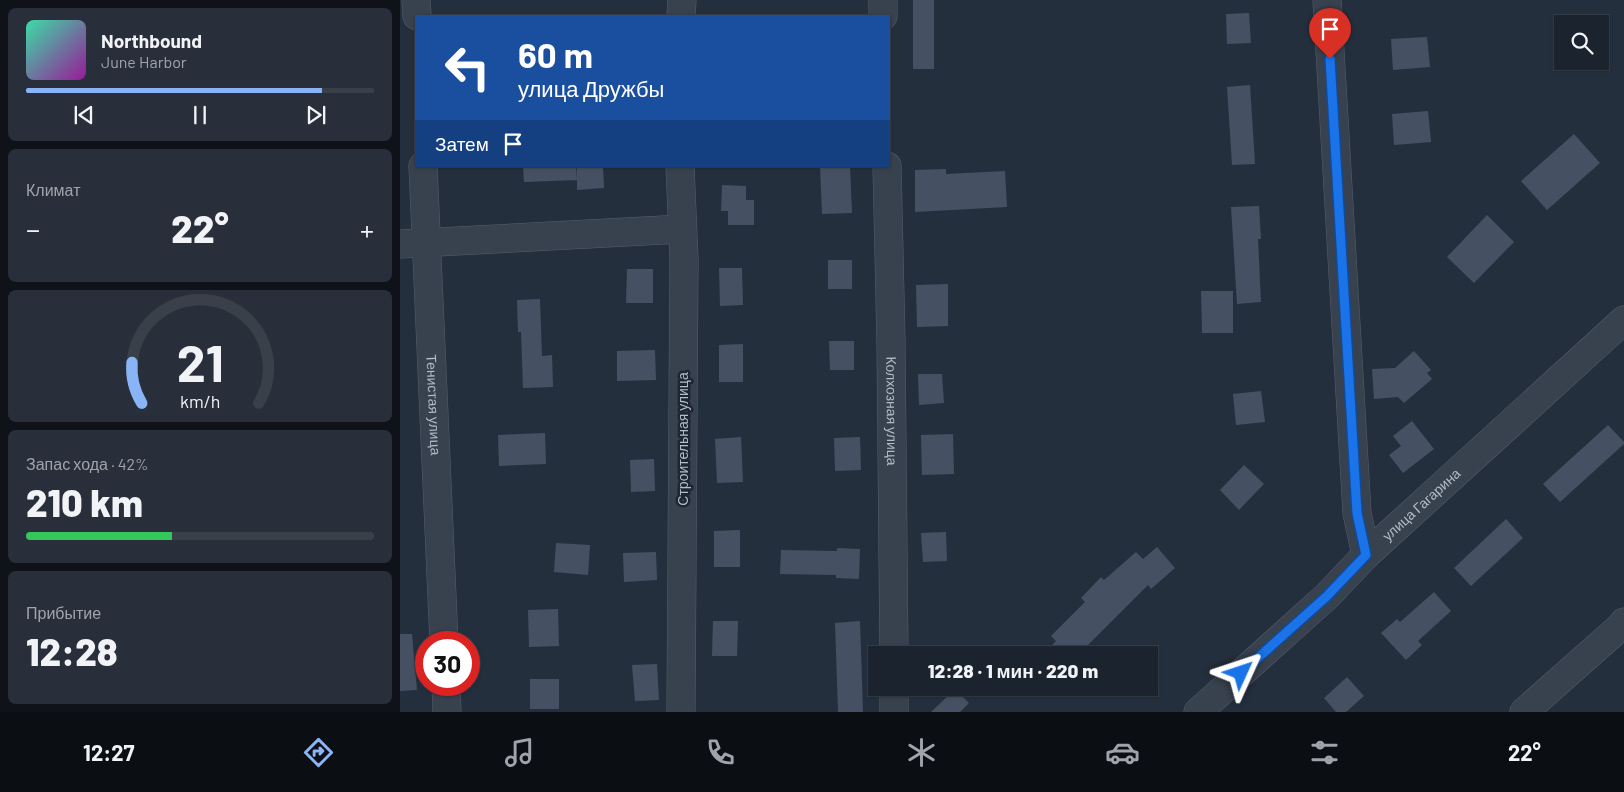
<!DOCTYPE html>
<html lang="ru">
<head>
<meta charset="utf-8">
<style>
  :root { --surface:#1b232e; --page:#282f3a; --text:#f1f3f6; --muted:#a0a4aa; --line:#39404a; --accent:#8ab4f8 }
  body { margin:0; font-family:Barlow,sans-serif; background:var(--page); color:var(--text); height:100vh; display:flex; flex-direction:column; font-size:19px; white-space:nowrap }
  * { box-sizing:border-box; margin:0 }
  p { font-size:16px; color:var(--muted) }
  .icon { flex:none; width:28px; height:28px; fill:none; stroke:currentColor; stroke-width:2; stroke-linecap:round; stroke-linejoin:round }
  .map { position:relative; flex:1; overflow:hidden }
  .panel { display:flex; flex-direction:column; gap:8px; padding:8px; background:#0f1319; width:400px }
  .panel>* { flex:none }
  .guide { position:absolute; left:15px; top:15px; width:475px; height:152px; border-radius:0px; box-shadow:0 1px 4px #0004,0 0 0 1px var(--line); background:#1a4fa0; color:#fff; overflow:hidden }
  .tools { position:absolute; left:1154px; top:15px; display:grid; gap:10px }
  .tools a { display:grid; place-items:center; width:55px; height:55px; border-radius:0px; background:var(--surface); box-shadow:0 1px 4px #0004,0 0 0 1px var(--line); font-size:25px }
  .speed { position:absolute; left:15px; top:631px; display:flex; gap:10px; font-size:25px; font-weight:700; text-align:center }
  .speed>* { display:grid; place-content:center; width:65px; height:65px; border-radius:50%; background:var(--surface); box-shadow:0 1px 4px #0004,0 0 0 1px var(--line); line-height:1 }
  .speed .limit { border:8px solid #d22; background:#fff; color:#111 }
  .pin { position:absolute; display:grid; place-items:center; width:42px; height:42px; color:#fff; margin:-51px -21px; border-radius:50% 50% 50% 0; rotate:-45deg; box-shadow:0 0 5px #0007 }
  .pin .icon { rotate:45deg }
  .me { position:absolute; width:55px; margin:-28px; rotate:48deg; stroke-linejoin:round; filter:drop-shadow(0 0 4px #0008) }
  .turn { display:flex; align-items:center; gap:18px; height:105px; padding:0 20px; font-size:22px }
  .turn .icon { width:65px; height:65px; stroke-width:2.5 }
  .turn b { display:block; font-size:35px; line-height:42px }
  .then { display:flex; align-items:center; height:48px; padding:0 20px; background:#0003; gap:10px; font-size:19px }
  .big { font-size:38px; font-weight:800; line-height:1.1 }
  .panel .tile { flex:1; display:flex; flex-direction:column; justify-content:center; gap:8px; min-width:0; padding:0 18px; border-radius:8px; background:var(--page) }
  .panel .dial { align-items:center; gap:0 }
  .dial svg { height:130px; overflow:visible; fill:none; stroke:var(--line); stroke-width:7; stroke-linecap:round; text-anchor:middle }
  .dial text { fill:var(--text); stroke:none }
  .song { display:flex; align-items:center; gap:15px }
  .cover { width:60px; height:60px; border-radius:8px; background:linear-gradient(135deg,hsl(160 70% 55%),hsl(300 70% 35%)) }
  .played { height:5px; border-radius:2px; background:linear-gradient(90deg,var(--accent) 85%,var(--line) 85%) }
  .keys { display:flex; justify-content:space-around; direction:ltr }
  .heat { display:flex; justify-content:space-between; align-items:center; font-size:28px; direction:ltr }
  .charge { height:8px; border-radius:4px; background:linear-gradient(90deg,#34c759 42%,var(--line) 0) }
  .trip { position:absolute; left:468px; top:646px; width:290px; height:50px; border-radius:0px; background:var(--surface); box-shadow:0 1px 4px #0004,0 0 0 1px var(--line); font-weight:800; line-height:50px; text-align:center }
  .tabs { display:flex; height:80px; justify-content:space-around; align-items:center; background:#0b0e12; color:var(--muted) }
  .tabs .icon { width:35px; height:35px }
  .tabs .current { color:var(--accent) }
  .tabs b { font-size:22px; color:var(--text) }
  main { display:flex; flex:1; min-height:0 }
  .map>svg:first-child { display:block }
</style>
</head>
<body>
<main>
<section class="panel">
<div class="tile">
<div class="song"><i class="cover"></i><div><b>Northbound</b><p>June Harbor</p></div></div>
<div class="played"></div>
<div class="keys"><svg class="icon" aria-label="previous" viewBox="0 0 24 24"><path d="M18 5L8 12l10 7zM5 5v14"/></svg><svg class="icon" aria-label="pause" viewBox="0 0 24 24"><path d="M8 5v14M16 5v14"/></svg><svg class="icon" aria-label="next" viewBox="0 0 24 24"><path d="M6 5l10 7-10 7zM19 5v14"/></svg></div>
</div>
<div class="tile"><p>Климат</p>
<div class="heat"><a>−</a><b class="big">22°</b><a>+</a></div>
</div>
<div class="tile dial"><svg viewBox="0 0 100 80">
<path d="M14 69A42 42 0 1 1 86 69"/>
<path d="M14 69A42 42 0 0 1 8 44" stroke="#8ab4f8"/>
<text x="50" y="56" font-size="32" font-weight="700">21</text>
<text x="50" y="72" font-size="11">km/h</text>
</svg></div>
<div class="tile"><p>Запас хода · 42%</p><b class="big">210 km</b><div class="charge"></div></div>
<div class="tile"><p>Прибытие</p><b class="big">12:28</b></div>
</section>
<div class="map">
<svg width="1224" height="712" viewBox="0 0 1224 712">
  <rect width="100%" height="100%" fill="#242f3e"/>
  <path fill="#455162" d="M 513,0 L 534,0 L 534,69 L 513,69 Z
    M 849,13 L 851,43 L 827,44 L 826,14 Z
    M 1027,37 L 1030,67 L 993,70 L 991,39 Z
    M 850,85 L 855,164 L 832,165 L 827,87 Z
    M 1028,111 L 1031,142 L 994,145 L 992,114 Z
    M 1174,134 L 1200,163 L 1147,210 L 1121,181 Z
    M 123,166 L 176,166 L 177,180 L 124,182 Z
    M 177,166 L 203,166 L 204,188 L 177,190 Z
    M 420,166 L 450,166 L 452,213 L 422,214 Z
    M 546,169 L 546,174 L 605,171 L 607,207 L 515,212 L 515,170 Z
    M 322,185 L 346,186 L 346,200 L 354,200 L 354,225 L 328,225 L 328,211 L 321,211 Z
    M 859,206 L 861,239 L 858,239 L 861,302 L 837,304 L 831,207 Z
    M 1087,215 L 1114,242 L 1074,283 L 1047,257 Z
    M 428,260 L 452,260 L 452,289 L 428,289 Z
    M 319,268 L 342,268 L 343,305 L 320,306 Z
    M 227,269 L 253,269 L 253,303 L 226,303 Z
    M 548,284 L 548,326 L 517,327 L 516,285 Z
    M 801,291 L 833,291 L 833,333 L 802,333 Z
    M 140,299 L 142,356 L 152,355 L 153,387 L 123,388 L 121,332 L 118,332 L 117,300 Z
    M 429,341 L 454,341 L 454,370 L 430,370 Z
    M 343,344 L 343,382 L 319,382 L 319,345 Z
    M 255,350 L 256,380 L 217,381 L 217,351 Z
    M 1014,351 L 1031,370 L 1027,373 L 1032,379 L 1004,403 L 998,397 L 974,399 L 972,369 L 995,368 Z
    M 518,374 L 542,374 L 544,403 L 519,405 Z
    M 861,391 L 865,422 L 836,425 L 833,394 Z
    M 1012,421 L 1034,449 L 1003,473 L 989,455 L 1001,446 L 993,436 Z
    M 1208,425 L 1224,442 L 1224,444 L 1160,502 L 1143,484 Z
    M 145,433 L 146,464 L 99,466 L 98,435 Z
    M 553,434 L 554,474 L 522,475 L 521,435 Z
    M 341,437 L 343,482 L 317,483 L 315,439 Z
    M 460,437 L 461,470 L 435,471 L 434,438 Z
    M 254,459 L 255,491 L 231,492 L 230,460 Z
    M 844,465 L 864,484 L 839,510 L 820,490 Z
    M 1106,519 L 1123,538 L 1071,586 L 1054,568 Z
    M 340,530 L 340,567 L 314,567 L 314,531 Z
    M 546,532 L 547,561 L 523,562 L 521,533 Z
    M 156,543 L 190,545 L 188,575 L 154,572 Z
    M 757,547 L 775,568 L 751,589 L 748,585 L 678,655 L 642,655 L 656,641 L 651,636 L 685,602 L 681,598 L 701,577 L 704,580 L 736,552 L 743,559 Z
    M 437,548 L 460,549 L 459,579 L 436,578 L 436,575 L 380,574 L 381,550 L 437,551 Z
    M 256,552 L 257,580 L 224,582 L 223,553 Z
    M 1034,592 L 1051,611 L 1018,641 L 1022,645 L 1006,660 L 981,633 L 997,619 L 1000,622 Z
    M 158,609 L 159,646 L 129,647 L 128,610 Z
    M 313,621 L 338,621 L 337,656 L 312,656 Z
    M 460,621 L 463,712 L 438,712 L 435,623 Z
    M 0,634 L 12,634 L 17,690 L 0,691 Z
    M 257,664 L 259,700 L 235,701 L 232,665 Z
    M 947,677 L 964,696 L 946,712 L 936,712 L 924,698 Z
    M 130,679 L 159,679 L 159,709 L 130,709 Z
    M 555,689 L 569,703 L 560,712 L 531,712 Z"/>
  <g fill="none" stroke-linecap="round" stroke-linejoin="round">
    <g stroke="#565f6c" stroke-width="29">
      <g id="minor">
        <path d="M 16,0 L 17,16"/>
        <path d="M 483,0 L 483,16"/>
        <path d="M 927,0 L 957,513 L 966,555"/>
        <path d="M 281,16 L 282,0"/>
        <path id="s1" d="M 23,166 L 44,642"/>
        <path d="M 280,166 L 284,259 L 281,712"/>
        <path id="s2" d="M 487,166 L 491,341 L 494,655"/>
        <path d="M 0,244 L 282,229"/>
        <path d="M 46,685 L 47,712"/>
        <path d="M 494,688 L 494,712"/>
        <path id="s3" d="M 798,712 L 927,596 L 966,555 L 1224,320"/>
        <path d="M 1124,712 L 1221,626 L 1224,622"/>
      </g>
    </g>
    <use href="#minor" stroke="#38414e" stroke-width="28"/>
  </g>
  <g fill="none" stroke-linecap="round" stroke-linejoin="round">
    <g stroke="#114b97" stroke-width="12">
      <path id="route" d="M 841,673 L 927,596 L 966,555 L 957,513 L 930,59"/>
    </g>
    <use href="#route" stroke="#1a73e8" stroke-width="9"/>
  </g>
  <g text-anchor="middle" stroke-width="5" stroke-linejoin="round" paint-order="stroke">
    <g font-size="14" fill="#b4bcc9" stroke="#1d2633">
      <text dy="5" stroke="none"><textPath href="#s1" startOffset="239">Тенистая улица</textPath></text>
      <text dy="5" stroke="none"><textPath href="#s2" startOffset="245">Колхозная улица</textPath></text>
      <text transform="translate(283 439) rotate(-90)" y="5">Строительная улица</text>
      <text dy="5" stroke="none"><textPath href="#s3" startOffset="305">улица Гагарина</textPath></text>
    </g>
  </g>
</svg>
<div class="tools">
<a><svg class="icon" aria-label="search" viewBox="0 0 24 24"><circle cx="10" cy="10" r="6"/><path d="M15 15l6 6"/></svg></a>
</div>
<div class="speed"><div class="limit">30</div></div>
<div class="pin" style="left:930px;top:59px;background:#d93025"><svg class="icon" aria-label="arrive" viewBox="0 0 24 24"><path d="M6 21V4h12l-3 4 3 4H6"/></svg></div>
<svg class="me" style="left:841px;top:673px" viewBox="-20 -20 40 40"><path d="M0-17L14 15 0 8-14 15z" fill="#1a73e8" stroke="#fff" stroke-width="4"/></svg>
<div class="trip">12:28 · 1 мин · 220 m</div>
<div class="guide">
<div class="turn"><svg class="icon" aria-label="left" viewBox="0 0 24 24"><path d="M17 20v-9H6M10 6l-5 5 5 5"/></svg><div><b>60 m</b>улица Дружбы</div></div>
<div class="then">Затем<svg class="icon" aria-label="arrive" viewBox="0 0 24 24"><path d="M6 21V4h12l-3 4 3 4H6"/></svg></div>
</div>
</div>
</main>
<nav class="tabs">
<b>12:27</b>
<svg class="icon current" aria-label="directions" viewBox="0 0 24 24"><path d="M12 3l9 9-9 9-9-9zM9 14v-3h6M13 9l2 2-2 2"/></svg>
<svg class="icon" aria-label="music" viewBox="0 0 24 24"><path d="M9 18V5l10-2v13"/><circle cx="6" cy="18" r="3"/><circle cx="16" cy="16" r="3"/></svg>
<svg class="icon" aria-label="phone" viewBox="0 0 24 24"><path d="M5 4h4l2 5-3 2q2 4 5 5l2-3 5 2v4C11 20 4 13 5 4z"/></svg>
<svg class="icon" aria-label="climate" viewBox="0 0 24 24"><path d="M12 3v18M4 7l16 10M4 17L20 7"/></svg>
<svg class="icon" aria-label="car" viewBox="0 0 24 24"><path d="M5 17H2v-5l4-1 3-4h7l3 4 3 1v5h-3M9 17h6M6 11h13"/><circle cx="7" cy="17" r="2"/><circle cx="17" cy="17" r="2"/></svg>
<svg class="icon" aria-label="filters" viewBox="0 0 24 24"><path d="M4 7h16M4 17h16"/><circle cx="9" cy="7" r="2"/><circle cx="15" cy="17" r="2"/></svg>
<b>22°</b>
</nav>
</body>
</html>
